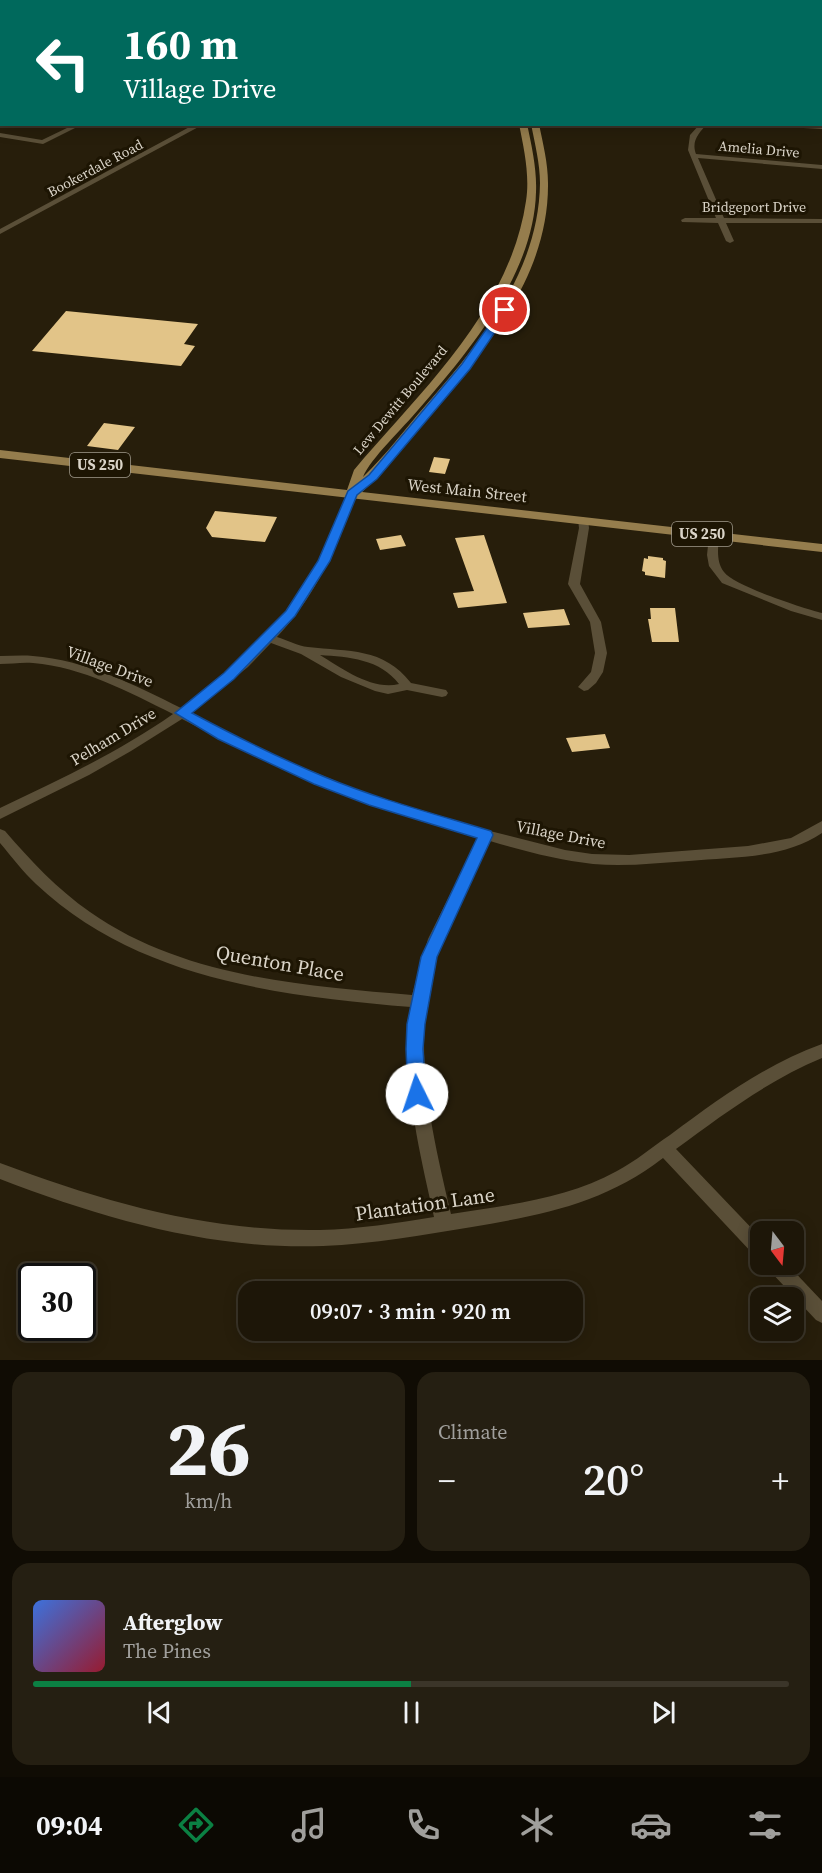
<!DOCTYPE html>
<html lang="en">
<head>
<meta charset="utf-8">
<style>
  :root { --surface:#1d1608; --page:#251f12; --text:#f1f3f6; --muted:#a09f9c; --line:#3b3529; --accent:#0b8043 }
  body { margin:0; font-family:"Source Serif 4",serif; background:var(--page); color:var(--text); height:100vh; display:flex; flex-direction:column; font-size:22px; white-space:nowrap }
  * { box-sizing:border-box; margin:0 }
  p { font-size:20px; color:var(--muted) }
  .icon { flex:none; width:33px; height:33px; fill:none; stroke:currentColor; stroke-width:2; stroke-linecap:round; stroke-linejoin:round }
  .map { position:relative; height:1360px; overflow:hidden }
  .panel { display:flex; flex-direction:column; gap:12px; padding:12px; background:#100c04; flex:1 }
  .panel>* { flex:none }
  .top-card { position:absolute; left:0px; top:0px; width:822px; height:126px; box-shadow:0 3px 15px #0003,0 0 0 2px var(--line); background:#00695c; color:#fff; overflow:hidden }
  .needle { width:39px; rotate:164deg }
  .buttons { position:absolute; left:750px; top:1221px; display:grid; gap:12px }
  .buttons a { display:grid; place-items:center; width:54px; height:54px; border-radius:12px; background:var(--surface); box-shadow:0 3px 15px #0003,0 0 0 2px var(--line); font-size:30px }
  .speed { position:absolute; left:18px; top:1263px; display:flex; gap:12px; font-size:30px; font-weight:700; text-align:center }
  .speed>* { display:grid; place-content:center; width:78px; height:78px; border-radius:50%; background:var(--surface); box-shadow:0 3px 15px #0003,0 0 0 2px var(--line); line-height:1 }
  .speed .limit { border:3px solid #111; border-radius:9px; background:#fff; color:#111 }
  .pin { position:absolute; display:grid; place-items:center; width:51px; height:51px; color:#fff; margin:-26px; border:3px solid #fff; border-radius:50%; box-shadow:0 2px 6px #0007 }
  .me { position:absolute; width:66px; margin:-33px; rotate:356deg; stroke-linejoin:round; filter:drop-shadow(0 0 4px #0008) }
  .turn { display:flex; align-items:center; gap:21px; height:126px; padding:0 24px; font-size:27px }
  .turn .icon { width:78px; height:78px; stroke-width:2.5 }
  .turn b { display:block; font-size:42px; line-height:51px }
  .big { font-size:45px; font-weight:600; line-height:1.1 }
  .panel .card { flex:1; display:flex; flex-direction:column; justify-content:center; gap:9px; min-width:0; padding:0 21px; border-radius:18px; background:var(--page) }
  .panel .dial { align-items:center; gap:0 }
  .dial b { font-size:78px; line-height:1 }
  .song { display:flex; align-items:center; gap:18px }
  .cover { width:72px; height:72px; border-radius:9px; background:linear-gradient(135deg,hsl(220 70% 55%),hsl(350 70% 35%)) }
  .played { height:6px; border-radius:3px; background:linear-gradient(90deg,var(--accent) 50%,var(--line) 50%) }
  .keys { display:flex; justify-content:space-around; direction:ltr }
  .heat { display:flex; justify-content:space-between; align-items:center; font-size:33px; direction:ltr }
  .panel .tiles { flex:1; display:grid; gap:12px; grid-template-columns:1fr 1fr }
  .card:last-child { grid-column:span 2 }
  .trip { position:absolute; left:238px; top:1281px; width:345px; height:60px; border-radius:18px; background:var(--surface); box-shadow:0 3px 15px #0003,0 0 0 2px var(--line); font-weight:600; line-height:60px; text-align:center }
  .tabs { display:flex; height:96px; justify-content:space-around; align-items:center; background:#0c0903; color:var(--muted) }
  .tabs .icon { width:42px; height:42px }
  .tabs .active { color:var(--accent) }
  .tabs b { font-size:27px; color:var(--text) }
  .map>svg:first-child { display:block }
</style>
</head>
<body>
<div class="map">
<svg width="822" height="1360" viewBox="0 0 822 1360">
  <rect width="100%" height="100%" fill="#271e0b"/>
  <path fill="#e2c488" d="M 66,311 L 198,324 L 184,344 L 195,346 L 181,366 L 32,351 Z
    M 104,423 L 135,427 L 118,450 L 87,446 Z
    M 434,457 L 450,459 L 445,474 L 429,472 Z
    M 215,511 L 277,517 L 265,542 L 212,537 L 206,528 Z
    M 401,535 L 406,546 L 380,550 L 376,539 Z
    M 484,535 L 507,603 L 458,608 L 453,593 L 474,591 L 455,538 Z
    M 648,556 L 663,558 L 663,560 L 666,561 L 665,578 L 645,575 L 645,572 L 642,571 L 644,558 L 648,559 Z
    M 650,608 L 675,608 L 679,642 L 652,642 L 648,619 L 651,619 Z
    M 564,609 L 570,625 L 528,628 L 523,613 Z
    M 605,734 L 610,748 L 572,752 L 566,738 Z"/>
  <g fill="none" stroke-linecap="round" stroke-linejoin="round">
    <path fill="#5a4f38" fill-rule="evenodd" d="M 458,0 L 468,0 L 454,2 Z
      M 779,0 L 785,0 L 786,2 L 780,2 Z
      M 820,36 L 822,36 L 822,40 L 820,40 Z
      M 822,73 L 822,77 L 820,78 L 820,74 Z
      M 66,124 L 75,124 L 77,127 L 43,144 L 0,137 L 0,133 L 42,140 L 69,127 Z
      M 195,124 L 204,124 L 0,234 L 0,229 Z
      M 700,124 L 707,124 C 699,133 691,141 696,154 L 822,165 L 822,169 L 698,158 L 724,218 L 822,219 L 822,223 L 726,223 L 734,241 L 730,243 L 726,241 L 718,223 L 682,222 L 681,220 L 685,218 L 716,218 L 688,150 L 690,135 Z
      M 763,124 L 822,125 L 822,129 L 766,126 Z
      M 352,491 L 357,494 C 338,546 315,597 277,637 C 287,640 298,646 308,647 C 349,652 383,647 411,683 L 446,690 L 448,693 L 446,696 L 442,697 L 407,690 L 388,694 L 375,691 L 341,677 L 301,654 L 271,643 L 248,667 L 191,713 L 278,757 L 360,791 L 470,826 L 565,850 L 592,854 L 629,855 L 748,846 L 791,838 L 822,821 L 822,833 C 784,859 733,857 689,861 C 657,863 625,867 593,864 C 558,860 523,851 490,841 C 472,878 451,914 438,953 C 409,1040 431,1128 451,1214 C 507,1205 567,1199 617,1171 C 636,1161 652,1147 670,1135 C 717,1100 766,1064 822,1044 L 822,1058 C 769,1080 722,1115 676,1149 L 760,1237 L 760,1257 L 754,1255 L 663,1158 C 605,1203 543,1215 472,1227 C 423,1235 373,1244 323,1246 C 211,1250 104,1219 0,1179 L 0,1163 C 104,1202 208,1232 320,1230 C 358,1229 397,1223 434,1217 C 419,1149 401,1078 411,1007 C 279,996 137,979 36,884 C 23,872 12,857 0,843 L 0,829 L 5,831 C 31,861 57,889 90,912 C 182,977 304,986 412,995 L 428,939 L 478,838 C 407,818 336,795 269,763 C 239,749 211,734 182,719 L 131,751 L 89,775 L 0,819 L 0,808 C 59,780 119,752 173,714 C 129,692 82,667 33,663 C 22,662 11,664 0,664 L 0,656 C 11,656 22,655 33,656 C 85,660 135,685 181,708 C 229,673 276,633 307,582 C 324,554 335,524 347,494 ZM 320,655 C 349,657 380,659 399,684 C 373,691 341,668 320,655 Z
      M 583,517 L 588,520 L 589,528 L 580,584 L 601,622 L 607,653 L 603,672 L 596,683 L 588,690 L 584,691 L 578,687 L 591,672 L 595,653 L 590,622 L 568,584 L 579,528 L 578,520 Z
      M 714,533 L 719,536 C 718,548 716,562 724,572 C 734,586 803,608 822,613 L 822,620 L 791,611 L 722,583 L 709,566 L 707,555 L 709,536 Z
      M 766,1264 L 787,1264 L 822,1301 L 822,1323 L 816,1320 L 769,1270 Z"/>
    <path fill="#957d4d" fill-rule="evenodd" d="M 504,0 L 510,0 L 510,2 L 504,2 Z
      M 519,124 L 527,124 C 532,147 537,170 536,192 C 534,274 469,351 418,410 C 404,427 370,459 363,477 C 386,455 405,429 426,405 C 481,342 539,271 540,183 C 540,164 535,144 531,124 L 539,124 C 543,144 548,163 548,183 C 549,274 488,347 431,413 C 408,439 389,468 362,492 L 822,544 L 822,552 L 0,458 L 0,450 L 347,490 L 354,470 C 421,391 510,310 526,201 C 530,176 524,149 519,124 Z"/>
  </g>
  <path fill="#1a73e8" stroke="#114b97" stroke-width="1.5" d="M 501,308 L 510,310 L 470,369 L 377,479 L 357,495 L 330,561 L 295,616 L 234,679 L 192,713 C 235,736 279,758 325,777 C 378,799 435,814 491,831 L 493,835 L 437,957 L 425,1024 L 423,1049 L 426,1094 L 423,1100 L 417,1102 L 411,1100 L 408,1094 L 406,1049 L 407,1024 L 421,957 L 477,838 L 369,805 L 314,784 L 218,739 L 175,713 L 224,673 L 286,611 L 318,561 L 348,491 L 369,475 L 462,364 Z"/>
  <g text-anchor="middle" stroke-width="6" stroke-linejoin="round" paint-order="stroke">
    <g font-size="14" fill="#dad4c8" stroke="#1d1503">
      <text transform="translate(759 149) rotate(5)" y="5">Amelia Drive</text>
      <text transform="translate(95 168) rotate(-28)" y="5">Bookerdale Road</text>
      <text x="754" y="212">Bridgeport Drive</text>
      <text transform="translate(400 400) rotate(-50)" y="5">Lew Dewitt Boulevard</text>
    </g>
    <g fill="#1d1503" stroke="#a19b8d" stroke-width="1.5">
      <rect x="70" y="453" width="60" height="24" rx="4.5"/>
      <rect x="672" y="522" width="60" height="24" rx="4.5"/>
    </g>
    <g font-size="15" font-weight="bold" fill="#dad4c8">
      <text x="100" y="470">US 250</text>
      <text x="702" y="539">US 250</text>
    </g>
    <g font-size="16" fill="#dad4c8" stroke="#1d1503">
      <text transform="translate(467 490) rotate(6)" y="6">West Main Street</text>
      <text transform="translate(110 666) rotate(20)" y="6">Village Drive</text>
      <text transform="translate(113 736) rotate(-31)" y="6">Pelham Drive</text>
      <text transform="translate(561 834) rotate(11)" y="6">Village Drive</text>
    </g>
    <g font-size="20" fill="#dad4c8" stroke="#1d1503">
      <text transform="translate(280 963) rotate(10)" y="7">Quenton Place</text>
      <text transform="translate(425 1204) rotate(-8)" y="7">Plantation Lane</text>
    </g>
  </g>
</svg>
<div class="buttons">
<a><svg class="needle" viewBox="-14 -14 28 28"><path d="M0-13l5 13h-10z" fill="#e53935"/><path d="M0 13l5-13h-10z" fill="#a09f9c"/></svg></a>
<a><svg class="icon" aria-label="layers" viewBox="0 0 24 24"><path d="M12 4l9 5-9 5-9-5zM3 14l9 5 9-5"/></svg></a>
</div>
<div class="speed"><div class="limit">30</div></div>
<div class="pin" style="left:505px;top:310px;background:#d93025"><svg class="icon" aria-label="arrive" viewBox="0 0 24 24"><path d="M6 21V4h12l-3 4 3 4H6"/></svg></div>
<svg class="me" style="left:417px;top:1094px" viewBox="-20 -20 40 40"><circle r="19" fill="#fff"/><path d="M0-13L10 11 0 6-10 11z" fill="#1a73e8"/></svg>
<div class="trip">09:07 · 3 min · 920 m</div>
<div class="top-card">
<div class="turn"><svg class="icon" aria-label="left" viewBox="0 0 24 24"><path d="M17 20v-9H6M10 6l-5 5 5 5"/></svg><div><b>160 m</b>Village Drive</div></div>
</div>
</div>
<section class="panel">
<div class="tiles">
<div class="card dial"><b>26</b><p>km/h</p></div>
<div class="card"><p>Climate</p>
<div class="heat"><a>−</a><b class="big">20°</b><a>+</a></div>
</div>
<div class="card">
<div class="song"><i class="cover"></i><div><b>Afterglow</b><p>The Pines</p></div></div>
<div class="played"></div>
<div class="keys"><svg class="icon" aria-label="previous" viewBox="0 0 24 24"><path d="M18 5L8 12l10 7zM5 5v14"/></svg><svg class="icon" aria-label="pause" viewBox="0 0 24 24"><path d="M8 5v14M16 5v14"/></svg><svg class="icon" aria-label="next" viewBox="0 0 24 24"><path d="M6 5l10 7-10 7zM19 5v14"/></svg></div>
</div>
</div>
</section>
<nav class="tabs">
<b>09:04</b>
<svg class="icon active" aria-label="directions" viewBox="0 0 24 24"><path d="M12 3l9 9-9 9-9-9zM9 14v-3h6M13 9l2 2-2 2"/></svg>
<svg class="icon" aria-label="music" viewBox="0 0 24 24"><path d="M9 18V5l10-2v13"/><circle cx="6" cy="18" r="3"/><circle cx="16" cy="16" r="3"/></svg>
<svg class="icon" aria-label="phone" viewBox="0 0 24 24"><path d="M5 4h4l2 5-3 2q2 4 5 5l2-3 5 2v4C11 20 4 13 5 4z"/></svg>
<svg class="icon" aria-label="climate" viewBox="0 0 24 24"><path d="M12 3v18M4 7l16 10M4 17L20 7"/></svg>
<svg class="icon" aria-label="car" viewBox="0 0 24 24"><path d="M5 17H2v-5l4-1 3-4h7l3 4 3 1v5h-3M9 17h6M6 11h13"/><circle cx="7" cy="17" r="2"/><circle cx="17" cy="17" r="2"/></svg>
<svg class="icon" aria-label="filters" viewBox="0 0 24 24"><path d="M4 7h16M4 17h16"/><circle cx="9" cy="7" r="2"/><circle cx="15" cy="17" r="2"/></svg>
</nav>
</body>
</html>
